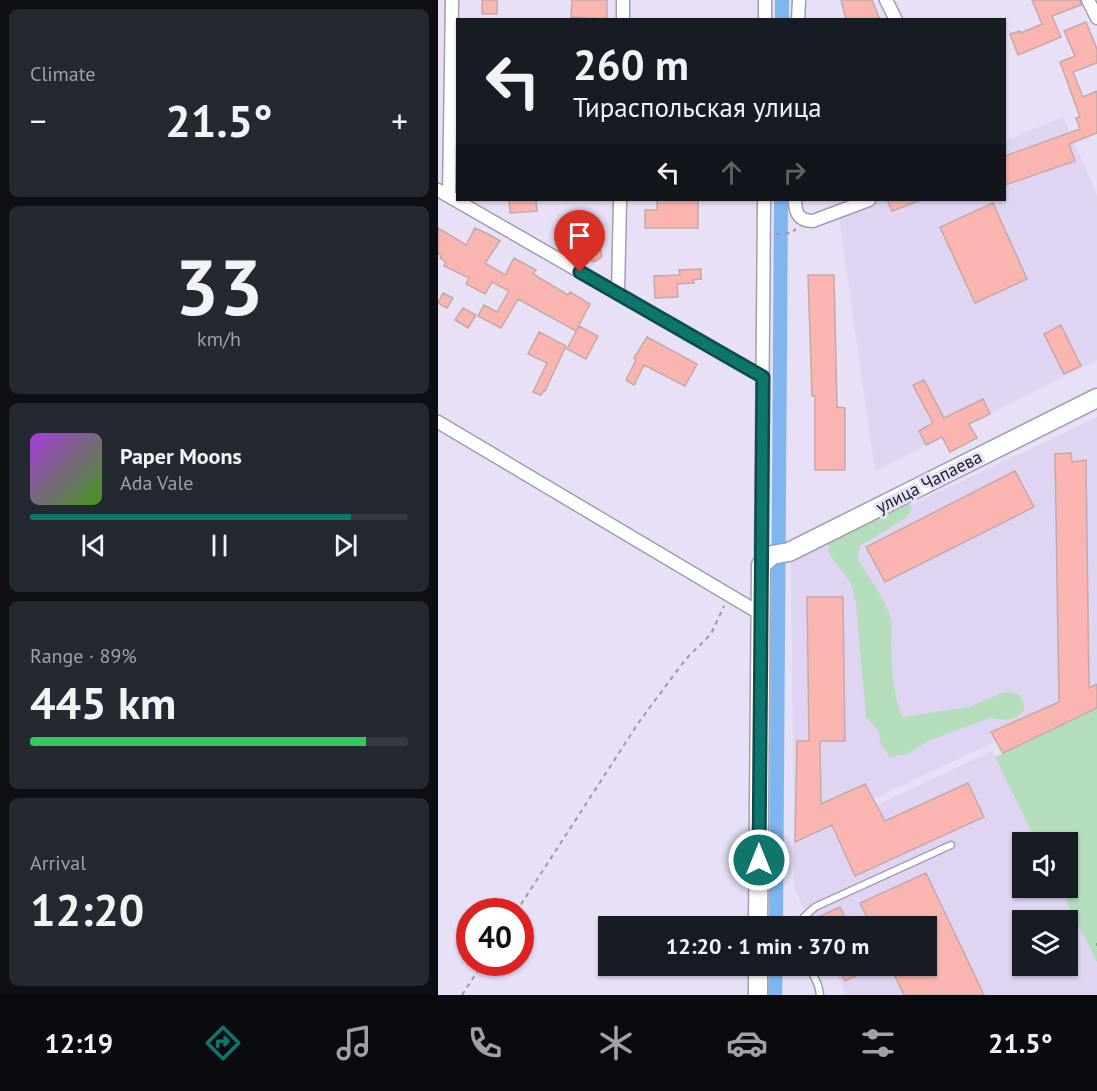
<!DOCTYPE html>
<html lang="en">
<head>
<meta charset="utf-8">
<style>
  :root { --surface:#171b24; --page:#242831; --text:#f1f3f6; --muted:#9ea1a6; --line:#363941; --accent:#0f766e }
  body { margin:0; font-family:"PT Sans",sans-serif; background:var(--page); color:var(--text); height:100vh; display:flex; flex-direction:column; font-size:22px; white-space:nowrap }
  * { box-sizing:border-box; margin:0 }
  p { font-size:20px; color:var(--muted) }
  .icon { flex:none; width:33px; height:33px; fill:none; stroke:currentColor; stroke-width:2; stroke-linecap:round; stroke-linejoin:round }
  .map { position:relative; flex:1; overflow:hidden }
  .sheet { display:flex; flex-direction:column; gap:9px; padding:9px; background:#0d0f14; width:438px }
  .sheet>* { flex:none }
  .top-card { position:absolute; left:18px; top:18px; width:550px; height:183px; border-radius:0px; box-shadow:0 2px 4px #0004; background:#171b24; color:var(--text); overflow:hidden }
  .tools { position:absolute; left:574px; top:832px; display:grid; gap:12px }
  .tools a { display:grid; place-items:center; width:66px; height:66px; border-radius:0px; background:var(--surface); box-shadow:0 2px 4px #0004; font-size:30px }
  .speed { position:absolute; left:18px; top:898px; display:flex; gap:12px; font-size:30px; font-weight:700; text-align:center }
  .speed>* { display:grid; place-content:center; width:78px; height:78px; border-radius:50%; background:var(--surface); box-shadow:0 2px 4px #0004; line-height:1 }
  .speed .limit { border:9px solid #d22; background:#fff; color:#111 }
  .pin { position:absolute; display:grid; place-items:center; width:51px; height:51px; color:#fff; margin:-62px -26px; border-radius:50% 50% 50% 0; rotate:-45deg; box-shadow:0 0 6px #0007 }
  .pin .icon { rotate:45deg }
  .me { position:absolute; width:66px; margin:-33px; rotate:0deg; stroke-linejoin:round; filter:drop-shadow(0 0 4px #0008) }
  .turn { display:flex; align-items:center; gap:21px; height:126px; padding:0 18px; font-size:27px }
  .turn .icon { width:78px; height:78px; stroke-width:2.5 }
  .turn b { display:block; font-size:42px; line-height:51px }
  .lanes { display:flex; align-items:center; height:57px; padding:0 18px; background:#0003; justify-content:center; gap:30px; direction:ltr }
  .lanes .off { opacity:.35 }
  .big { font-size:45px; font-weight:800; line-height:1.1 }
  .sheet .card { flex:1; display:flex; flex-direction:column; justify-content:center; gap:9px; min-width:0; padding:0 21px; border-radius:9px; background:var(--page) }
  .sheet .dial { align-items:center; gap:0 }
  .dial b { font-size:78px; line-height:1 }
  .song { display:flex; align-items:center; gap:18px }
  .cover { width:72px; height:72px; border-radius:9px; background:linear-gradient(135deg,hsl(280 70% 55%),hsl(100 70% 35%)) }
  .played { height:6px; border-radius:3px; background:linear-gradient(90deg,var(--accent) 85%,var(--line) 85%) }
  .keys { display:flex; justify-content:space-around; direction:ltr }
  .heat { display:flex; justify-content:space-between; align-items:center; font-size:33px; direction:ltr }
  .charge { height:9px; border-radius:4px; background:linear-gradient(90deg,#34c759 89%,var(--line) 0) }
  .trip { position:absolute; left:160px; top:916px; width:339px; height:60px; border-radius:0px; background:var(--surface); box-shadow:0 2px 4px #0004; font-weight:800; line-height:60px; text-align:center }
  .tabs { display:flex; height:96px; justify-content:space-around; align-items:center; background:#090b0e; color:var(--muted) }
  .tabs .icon { width:42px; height:42px }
  .tabs .selected { color:var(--accent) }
  .tabs b { font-size:27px; color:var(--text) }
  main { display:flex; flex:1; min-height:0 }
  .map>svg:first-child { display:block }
</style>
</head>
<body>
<main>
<section class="sheet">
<div class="card"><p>Climate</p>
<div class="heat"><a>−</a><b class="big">21.5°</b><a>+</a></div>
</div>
<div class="card dial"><b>33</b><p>km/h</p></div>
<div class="card">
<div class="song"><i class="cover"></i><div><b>Paper Moons</b><p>Ada Vale</p></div></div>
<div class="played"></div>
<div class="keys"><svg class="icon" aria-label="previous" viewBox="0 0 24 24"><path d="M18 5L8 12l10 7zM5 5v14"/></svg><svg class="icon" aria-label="pause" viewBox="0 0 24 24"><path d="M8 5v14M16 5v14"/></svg><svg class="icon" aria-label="next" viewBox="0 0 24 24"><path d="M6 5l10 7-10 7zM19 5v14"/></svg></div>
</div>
<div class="card"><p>Range · 89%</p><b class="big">445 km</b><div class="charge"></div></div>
<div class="card"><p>Arrival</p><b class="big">12:20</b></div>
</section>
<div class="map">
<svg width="659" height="995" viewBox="0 0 659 995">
  <rect width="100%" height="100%" fill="#e7e0f7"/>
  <path fill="#dfd5f3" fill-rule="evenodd" d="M 625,117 L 659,195 L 659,360 L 437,471 L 400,211 L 426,200 L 567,200 L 567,141 Z
    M 659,417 L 659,694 L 356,836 L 353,562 Z
    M 554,751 L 599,843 L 585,843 L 585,888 L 622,888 L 659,964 L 659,995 L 408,995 L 394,966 L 489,966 L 489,927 L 375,927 L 356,888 L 356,844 ZM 585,921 L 630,921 L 630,966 L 585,966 Z"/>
  <path fill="#b4ddbc" d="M 468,498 L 474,507 L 468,518 L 422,546 L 419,558 C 431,579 447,596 453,620 C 455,627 453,635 453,643 C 454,665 455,698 465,717 L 531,707 L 566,692 L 581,694 L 586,704 L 586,711 L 577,718 L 568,720 L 552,718 L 492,740 L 469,754 L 452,757 L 443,744 L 440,730 L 428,717 L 418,603 L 413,583 L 391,554 L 390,539 Z
    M 659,708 L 659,963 L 622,888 L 630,888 L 630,843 L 599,843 L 557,757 Z"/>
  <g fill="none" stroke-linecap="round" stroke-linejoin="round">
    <path stroke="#7fb6ef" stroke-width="14" d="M 344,20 L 344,0
      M 338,927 L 343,200
      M 337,995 L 338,966"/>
  </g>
  <path fill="#fab5b0" stroke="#c4a9a6" stroke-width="1.5" d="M 44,0 L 59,0 L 59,14 L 44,14 Z
    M 134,0 L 169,0 L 169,19 L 133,17 Z
    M 403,0 L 434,0 L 442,20 L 408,20 Z
    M 594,0 L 642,0 L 643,5 L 614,16 L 623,37 L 580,55 L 572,34 L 582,31 L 583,33 L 604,24 Z
    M 648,22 L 659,49 L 659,63 L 635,72 L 645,97 L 659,91 L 659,133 L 631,144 L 637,161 L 567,185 L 567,156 L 642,129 L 638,118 L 642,117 L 622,62 L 637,56 L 626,31 Z
    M 71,200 L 98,200 L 99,211 L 72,213 Z
    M 219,200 L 260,200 L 260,228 L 207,228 L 207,210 L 219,210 Z
    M 449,200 L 483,200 L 454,211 Z
    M 555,203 L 589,279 L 537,303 L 502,227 Z
    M 0,228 L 28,245 L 37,228 L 52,235 L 62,241 L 47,263 L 67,275 L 76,258 L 98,270 L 95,274 L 130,295 L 132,292 L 152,304 L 138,331 L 80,299 L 63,328 L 40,316 L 46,305 L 59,312 L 71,291 L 54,282 L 47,294 L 28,284 L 31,278 L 6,266 L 8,262 L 2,258 L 4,255 L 0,254 Z
    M 152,239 L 162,245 L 164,257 L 156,262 L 143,255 Z
    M 263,269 L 263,279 L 255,280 L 256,283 L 239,284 L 240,297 L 217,298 L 216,276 L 242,275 L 241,270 Z
    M 370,275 L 396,275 L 399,407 L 407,408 L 407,470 L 377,470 L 377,396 L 374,396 Z
    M 5,293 L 15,298 L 9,308 L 0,303 Z
    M 25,308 L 38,315 L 30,328 L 17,320 Z
    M 623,325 L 643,366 L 626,374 L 606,334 Z
    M 141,326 L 160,336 L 148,359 L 129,349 Z
    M 101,332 L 128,346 L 107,391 L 106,390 L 103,395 L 95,392 L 109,363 L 90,354 Z
    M 209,337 L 259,364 L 247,386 L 206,365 L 196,385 L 188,380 L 198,360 L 196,358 Z
    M 486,380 L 506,418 L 545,399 L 552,414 L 531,424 L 539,438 L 512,452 L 504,437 L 488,445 L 481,431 L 495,423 L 475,385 Z
    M 633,453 L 634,462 L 648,460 L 651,688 L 659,684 L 659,708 L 565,753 L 553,732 L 621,702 L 617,454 Z
    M 577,471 L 596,507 L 447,582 L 428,547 Z
    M 369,597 L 405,597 L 407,741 L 382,741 L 383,804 L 427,784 L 447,821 L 530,783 L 546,817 L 417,876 L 394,825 L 357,842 L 359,741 L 371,741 Z
    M 488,873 L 546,995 L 466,995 L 452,966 L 489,966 L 489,927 L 434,927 L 422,903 Z
    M 402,907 L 412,927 L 382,927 L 378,918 Z
    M 400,966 L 439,966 L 407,981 Z"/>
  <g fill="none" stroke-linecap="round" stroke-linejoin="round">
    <g stroke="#a39cb2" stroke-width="9">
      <path id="lane" d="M 362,927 L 366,917 L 377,907 L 513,845
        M 371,966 L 380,985 L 382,995"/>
    </g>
    <g stroke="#a39cb2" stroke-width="15">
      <path id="street" d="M 448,0 L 458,20
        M 650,0 L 659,18
        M 185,20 L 185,0
        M 327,20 L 327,0
        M 360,20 L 361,0
        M 0,190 L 325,377
        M 11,196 L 14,0
        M 357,200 C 357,213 361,221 375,221 L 431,200
        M 180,294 L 182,200
        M 0,422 L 323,614
        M 323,565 L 326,200"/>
    </g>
    <g stroke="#a39cb2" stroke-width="21">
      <path id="secondary" d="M 320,927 L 323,565 L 334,555 L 351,552 L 659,398
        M 320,995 L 320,966"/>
    </g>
    <path stroke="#9d97a9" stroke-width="2" stroke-dasharray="4.5 4.5" stroke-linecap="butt" d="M 338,234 L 353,233 L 358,229
      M 78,912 L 201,722 L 247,660 L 273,634 L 286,606
      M 659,943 L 659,946
      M 24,995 L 45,963"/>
    <use href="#lane" stroke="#fff" stroke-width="6"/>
    <use href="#street" stroke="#fff" stroke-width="12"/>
    <use href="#secondary" stroke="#fff" stroke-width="18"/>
  </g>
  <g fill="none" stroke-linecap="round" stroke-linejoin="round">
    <g stroke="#0a4d48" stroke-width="15">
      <path id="route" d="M 142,272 L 325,377 L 321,860"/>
    </g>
    <use href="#route" stroke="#0f766e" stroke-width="10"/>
  </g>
  <g text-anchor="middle" stroke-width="6" stroke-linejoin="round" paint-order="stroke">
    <g font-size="18" fill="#1d1a22" stroke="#e7e0f7">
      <text transform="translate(491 482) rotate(-27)" y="6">улица Чапаева</text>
    </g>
  </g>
</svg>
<div class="tools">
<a><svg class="icon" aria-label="sound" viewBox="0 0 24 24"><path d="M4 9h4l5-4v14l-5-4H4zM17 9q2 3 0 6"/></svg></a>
<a><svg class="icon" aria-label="layers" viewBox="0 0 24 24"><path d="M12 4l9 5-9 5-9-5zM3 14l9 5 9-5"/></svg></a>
</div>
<div class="speed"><div class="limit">40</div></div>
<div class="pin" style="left:142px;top:272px;background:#d93025"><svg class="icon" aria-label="arrive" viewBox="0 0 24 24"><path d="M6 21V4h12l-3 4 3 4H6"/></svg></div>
<svg class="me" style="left:321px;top:860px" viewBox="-20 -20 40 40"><circle r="17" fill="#0f766e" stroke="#fff" stroke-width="3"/><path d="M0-11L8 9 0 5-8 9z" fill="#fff"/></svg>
<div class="trip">12:20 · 1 min · 370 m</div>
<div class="top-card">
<div class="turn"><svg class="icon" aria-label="left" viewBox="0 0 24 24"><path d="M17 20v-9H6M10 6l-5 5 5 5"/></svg><div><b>260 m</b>Тираспольская улица</div></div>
<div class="lanes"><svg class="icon" aria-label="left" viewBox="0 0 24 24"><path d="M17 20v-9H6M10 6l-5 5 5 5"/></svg><svg class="icon off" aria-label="ahead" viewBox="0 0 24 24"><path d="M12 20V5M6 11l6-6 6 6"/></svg><svg class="icon off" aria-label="right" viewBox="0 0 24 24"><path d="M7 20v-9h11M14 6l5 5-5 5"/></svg></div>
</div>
</div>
</main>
<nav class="tabs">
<b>12:19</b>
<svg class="icon selected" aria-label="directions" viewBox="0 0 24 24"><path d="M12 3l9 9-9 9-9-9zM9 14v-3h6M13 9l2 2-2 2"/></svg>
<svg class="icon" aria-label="music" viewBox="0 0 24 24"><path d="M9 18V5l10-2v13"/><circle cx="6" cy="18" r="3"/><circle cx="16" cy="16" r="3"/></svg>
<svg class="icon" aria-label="phone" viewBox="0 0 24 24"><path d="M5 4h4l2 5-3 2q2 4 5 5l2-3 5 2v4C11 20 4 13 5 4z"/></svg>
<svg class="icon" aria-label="climate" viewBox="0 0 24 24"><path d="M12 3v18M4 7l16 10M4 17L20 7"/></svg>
<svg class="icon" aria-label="car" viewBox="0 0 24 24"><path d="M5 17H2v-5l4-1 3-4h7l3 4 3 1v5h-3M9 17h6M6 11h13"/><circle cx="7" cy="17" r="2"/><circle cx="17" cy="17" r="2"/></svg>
<svg class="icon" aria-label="filters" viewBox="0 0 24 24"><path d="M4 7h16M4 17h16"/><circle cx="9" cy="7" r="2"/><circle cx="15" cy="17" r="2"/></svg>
<b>21.5°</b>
</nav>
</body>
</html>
